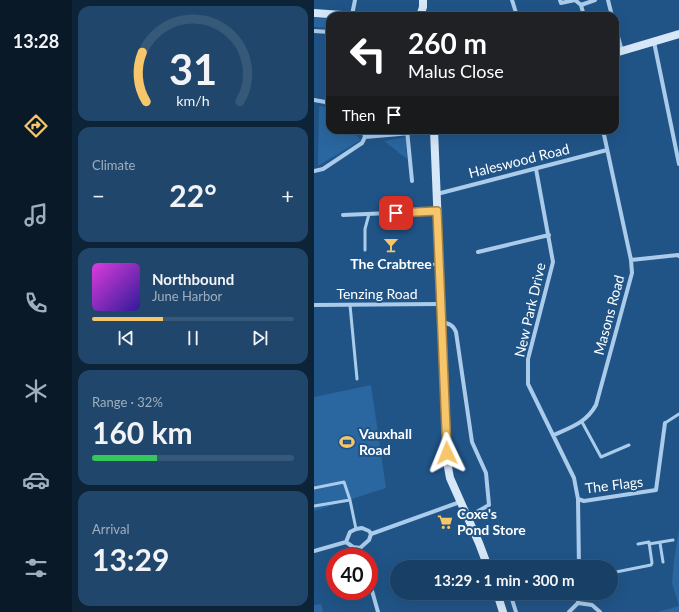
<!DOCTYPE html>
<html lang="en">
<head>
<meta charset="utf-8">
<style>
  :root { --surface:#183f65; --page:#21466b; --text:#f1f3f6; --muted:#9fafbf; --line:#365879; --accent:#f7c66b }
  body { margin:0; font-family:Lato,sans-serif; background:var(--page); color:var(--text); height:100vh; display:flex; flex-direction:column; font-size:15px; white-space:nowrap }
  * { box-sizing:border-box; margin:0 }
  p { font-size:13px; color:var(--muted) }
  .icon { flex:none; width:22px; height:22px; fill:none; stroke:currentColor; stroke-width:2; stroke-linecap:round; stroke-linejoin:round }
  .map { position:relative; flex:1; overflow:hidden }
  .drawer { display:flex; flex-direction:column; gap:6px; padding:6px; background:#0d2338; width:242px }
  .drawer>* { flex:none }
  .guide { position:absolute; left:12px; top:12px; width:293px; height:122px; border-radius:12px; box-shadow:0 4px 16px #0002,0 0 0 1px var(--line); background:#202124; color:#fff; overflow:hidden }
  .speed { position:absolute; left:12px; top:548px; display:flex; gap:8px; font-size:20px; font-weight:700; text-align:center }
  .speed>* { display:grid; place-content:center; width:52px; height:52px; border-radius:50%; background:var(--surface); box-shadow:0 4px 16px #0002,0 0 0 1px var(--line); line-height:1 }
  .speed .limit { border:6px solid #d22; background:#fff; color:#111 }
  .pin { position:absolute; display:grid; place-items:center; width:34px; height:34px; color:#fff; margin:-17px; border-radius:8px; box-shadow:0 2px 6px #0006 }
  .me { position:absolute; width:44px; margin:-22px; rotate:358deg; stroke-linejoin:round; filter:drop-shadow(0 0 3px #0008) }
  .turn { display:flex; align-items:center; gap:14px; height:84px; padding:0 16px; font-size:18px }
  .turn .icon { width:52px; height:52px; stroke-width:2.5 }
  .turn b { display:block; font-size:28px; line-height:34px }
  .then { display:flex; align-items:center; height:38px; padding:0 16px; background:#0003; gap:8px; font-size:15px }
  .big { font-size:30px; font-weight:700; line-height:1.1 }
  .drawer .tile { flex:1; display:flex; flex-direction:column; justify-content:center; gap:6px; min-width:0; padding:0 14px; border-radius:12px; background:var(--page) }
  .drawer .dial { align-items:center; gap:0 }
  .dial svg { height:104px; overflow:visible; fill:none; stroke:var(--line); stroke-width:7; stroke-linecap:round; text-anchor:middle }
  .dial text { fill:var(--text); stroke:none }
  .song { display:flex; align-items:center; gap:12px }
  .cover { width:48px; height:48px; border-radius:6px; background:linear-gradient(135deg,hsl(300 70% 55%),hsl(250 70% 35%)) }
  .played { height:4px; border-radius:2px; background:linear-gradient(90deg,var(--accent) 35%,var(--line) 35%) }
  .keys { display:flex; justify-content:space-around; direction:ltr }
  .heat { display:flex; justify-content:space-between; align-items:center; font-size:22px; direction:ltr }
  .charge { height:6px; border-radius:3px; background:linear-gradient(90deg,#34c759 32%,var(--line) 0) }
  .trip { position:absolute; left:76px; top:560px; width:228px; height:40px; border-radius:20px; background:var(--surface); box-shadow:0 4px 16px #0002,0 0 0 1px var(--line); font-weight:700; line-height:40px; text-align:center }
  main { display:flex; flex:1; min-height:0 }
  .tab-bar { display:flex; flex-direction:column; width:72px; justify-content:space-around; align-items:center; background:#0a1928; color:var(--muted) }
  .tab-bar .icon { width:28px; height:28px }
  .tab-bar .active { color:var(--accent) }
  .tab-bar b { font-size:18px; color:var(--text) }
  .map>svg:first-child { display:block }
</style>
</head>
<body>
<main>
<nav class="tab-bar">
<b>13:28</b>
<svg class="icon active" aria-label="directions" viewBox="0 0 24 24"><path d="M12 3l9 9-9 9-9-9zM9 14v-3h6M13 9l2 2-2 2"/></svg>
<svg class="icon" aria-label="music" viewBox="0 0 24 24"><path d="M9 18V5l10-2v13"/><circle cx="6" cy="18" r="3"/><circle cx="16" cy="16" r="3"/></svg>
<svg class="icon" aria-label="phone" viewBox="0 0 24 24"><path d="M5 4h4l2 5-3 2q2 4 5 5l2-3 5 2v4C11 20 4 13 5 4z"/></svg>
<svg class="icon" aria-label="climate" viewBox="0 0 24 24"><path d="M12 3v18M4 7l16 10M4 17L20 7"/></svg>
<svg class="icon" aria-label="car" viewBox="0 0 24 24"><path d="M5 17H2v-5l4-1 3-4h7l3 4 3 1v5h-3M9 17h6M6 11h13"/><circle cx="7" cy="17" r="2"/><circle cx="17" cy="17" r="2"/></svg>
<svg class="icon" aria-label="filters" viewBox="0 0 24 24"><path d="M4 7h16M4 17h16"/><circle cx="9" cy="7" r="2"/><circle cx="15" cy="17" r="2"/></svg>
</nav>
<section class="drawer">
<div class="tile dial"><svg viewBox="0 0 100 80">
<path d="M14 69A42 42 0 1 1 86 69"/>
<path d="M14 69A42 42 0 0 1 11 31" stroke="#f7c66b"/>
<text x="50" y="56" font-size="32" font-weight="700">31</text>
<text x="50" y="72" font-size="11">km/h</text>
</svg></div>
<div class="tile"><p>Climate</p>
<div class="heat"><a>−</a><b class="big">22°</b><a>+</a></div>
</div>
<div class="tile">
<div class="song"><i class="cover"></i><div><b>Northbound</b><p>June Harbor</p></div></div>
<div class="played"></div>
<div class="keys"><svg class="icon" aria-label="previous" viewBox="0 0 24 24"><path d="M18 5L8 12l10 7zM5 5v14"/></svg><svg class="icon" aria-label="pause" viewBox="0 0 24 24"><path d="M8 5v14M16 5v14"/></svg><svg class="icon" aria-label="next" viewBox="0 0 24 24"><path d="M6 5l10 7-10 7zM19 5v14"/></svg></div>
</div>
<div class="tile"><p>Range · 32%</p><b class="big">160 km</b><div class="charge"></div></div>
<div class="tile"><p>Arrival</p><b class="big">13:29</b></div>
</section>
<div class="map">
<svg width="365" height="612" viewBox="0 0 365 612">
  <rect width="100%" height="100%" fill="#205487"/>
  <path fill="#2a669f" d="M 0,18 L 16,19 L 16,29 L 15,28 L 0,27 Z
    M 5,106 L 9,106 L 16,112 L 16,130 L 36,130 L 47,140 L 4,166 Z
    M 92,137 L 93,159 L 70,141 Z
    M 57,385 L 72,488 L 0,511 L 0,397 Z
    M 365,530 L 365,612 L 344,612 L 365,606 L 358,583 L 360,560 Z
    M 7,604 L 9,612 L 0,612 L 0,605 Z"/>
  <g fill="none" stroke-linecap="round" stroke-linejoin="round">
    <path stroke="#aacbea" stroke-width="3" d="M 51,250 L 51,229 L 55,214
      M 110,265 L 125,264
      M 36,305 L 43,379
      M 268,422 L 287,457 L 315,445
      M 351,423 L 365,414
      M 0,488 L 30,482 L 36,500 L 42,529
      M 0,506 L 36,500
      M 346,543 L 349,562
      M 335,544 L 359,540
      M 297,573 L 337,565 L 338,563 L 335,542 L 324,544"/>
    <path stroke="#aacbea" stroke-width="4" d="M 198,0 L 203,16
      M 246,0 L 247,3 L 261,0 L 267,5
      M 294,0 L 298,16
      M 38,15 L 41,0
      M 270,16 L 267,5 L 281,0
      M 301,26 L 308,51
      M 0,31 L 16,32
      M 340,42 L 365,164
      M 0,100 L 11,102 L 16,106
      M 93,130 L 98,181
      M 51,137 L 120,131
      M 222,169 L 239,262 L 214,359 L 214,384 L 260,478 L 264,499 L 265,567
      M 0,171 L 9,169 L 48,143 L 51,137 L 49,130
      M 123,194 L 293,150
      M 29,215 L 123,211
      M 164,252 L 235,235
      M 317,260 L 364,255 L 365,256
      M 0,305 L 126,304
      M 128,322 C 136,324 139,325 142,332 L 158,442 L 172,473 L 175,505 L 154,517
      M 240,435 C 257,427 272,423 282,405 L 318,273 L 317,260 L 289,130
      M 264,499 L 270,501 L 342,490 L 351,423
      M 48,528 L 55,531 L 57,534 L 55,540 L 46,548 L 39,547 L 32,542 L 36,532 L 42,529 Z
      M 57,534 L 146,502
      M 46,548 L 49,557
      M 0,551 L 32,542
      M 185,567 L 188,567
      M 55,580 L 64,612
      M 196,593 L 202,612
      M 264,603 L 278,605 L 286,612
      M 255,612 L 264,603 L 265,593"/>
    <path stroke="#d6e7f8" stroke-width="8" d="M 0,13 L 42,16
      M 106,16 L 109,7 L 109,0
      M 301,53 L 365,34
      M 120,130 L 134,467 L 136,478 L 165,543 L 174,567
      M 183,593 L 189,612"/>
  </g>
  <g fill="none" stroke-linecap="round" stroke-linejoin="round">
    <g stroke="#a18146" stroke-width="10">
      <path id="route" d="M 82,213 L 123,211 L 133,453"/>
    </g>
    <use href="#route" stroke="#f7c66b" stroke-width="7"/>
  </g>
  <defs>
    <g id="bar-bare" transform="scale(1.2)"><path d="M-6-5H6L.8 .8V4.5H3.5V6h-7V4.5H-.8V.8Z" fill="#f7c66b" stroke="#205487" stroke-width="2.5" paint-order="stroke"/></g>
    <g id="stadium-bare" transform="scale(1.2)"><path d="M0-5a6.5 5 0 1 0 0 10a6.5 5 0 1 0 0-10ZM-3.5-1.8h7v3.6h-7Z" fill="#f7c66b" stroke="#205487" stroke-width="2.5" paint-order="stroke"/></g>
    <g id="supermarket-bare" transform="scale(1.2)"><path d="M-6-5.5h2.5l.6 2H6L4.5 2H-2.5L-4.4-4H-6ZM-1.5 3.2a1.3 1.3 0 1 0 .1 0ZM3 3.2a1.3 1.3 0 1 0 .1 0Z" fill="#f7c66b" stroke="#205487" stroke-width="2.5" paint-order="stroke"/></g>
  </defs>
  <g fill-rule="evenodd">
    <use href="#bar-bare" x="77" y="245"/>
    <use href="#stadium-bare" x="33" y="442"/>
    <use href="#supermarket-bare" x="131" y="522"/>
  </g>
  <g text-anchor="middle" stroke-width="4" stroke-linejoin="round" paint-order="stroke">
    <g font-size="14" fill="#fff" stroke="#205487">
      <text transform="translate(205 161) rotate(-14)" y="5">Haleswood Road</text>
      <text x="63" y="299">Tenzing Road</text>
      <text transform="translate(216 310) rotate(-77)" y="5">New Park Drive</text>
      <text transform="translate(295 315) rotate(-75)" y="5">Masons Road</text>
      <text transform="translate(300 485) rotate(-7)" y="5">The Flags</text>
    </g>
    <g font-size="14" font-weight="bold" fill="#fff" stroke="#205487" text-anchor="start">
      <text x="77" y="269" text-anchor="middle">The Crabtree</text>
      <text x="45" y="439">Vauxhall<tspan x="45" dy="16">Road</tspan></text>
      <text x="143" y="519">Coxe's<tspan x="143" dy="16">Pond Store</tspan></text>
    </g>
  </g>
</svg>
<div class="speed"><div class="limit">40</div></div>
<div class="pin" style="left:82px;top:213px;background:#d93025"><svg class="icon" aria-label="arrive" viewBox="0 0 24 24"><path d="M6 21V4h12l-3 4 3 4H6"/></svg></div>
<svg class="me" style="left:133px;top:453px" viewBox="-20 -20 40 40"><path d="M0-17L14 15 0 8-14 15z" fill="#f7c66b" stroke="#fff" stroke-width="4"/></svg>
<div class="trip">13:29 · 1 min · 300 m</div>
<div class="guide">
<div class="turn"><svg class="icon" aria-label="left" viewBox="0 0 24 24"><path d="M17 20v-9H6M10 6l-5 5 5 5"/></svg><div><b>260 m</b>Malus Close</div></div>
<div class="then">Then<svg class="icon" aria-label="arrive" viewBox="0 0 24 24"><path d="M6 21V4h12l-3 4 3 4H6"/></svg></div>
</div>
</div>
</main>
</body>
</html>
